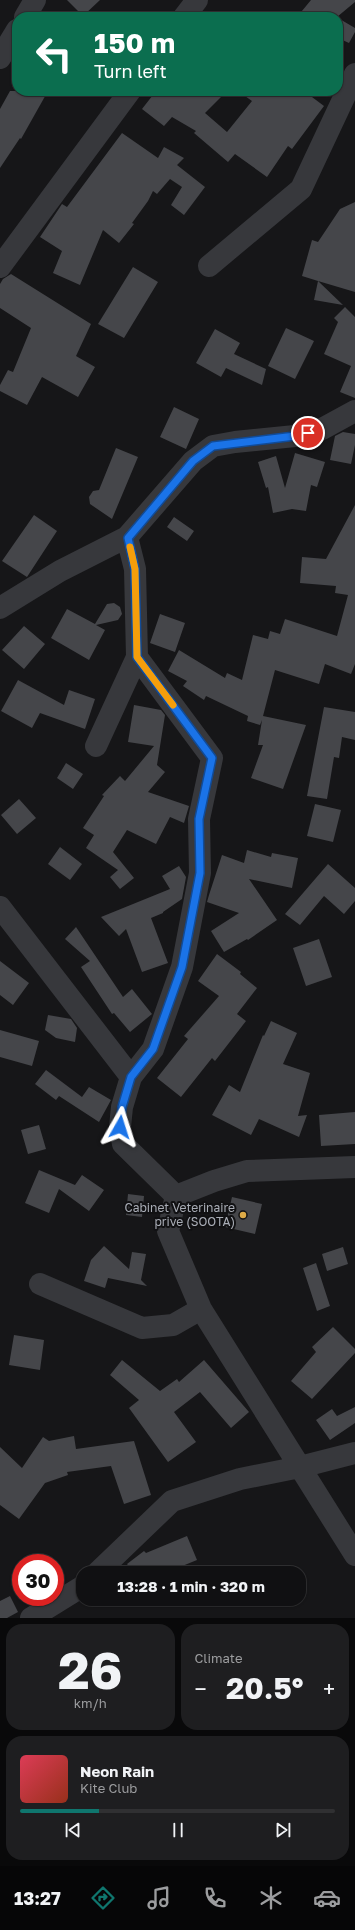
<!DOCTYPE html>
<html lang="en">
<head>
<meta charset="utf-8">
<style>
  :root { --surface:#101012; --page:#1e1e20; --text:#f1f3f6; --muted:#9c9d9f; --line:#303032; --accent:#0f766e }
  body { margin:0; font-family:"Golos Text",sans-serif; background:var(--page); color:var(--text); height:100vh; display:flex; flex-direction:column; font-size:15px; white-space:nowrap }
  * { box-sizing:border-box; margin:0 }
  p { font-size:13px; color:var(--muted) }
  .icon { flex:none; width:22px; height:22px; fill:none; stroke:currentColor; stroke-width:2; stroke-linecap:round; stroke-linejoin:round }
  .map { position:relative; height:1618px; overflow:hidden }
  .panel { display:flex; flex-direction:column; gap:6px; padding:6px; background:#09090a; flex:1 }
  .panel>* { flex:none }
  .banner { position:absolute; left:12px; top:12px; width:331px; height:84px; border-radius:16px; box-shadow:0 1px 3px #0004,0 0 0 1px var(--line); background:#0b6e4f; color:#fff; overflow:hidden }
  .speed { position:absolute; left:12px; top:1554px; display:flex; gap:8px; font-size:20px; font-weight:700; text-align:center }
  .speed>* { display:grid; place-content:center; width:52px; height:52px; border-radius:50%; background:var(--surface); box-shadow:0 1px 3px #0004,0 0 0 1px var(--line); line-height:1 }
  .speed .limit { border:6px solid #d22; background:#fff; color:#111 }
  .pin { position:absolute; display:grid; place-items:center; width:34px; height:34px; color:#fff; margin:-17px; border:2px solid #fff; border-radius:50%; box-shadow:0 1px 4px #0007 }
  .me { position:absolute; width:44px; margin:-22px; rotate:6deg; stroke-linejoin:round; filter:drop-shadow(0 0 3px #0008) }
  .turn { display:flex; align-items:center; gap:14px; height:84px; padding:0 16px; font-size:18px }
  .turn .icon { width:52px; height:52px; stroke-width:2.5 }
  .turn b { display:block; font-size:28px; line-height:34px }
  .big { font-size:30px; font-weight:700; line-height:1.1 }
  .panel .widget { flex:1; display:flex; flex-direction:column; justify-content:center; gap:6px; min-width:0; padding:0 14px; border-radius:16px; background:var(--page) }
  .panel .dial { align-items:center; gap:0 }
  .dial b { font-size:52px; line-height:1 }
  .song { display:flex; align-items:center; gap:12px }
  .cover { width:48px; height:48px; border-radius:6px; background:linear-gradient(135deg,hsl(350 70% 55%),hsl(10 70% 35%)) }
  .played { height:4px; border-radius:2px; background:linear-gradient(90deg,var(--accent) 25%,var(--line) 25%) }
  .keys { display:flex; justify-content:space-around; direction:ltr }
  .heat { display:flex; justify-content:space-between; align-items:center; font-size:22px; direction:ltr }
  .panel .tiles { flex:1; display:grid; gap:6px; grid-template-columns:1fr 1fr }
  .widget:last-child { grid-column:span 2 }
  .trip { position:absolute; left:76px; top:1566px; width:230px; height:40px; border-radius:16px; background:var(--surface); box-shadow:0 1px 3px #0004,0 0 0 1px var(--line); font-weight:700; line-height:40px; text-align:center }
  .tab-bar { display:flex; height:64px; justify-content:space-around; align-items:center; background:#060607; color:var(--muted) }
  .tab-bar .icon { width:28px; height:28px }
  .tab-bar .on { color:var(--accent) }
  .tab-bar b { font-size:18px; color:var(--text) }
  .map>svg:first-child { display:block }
</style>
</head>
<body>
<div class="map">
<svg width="355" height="1618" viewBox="0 0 355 1618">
  <rect width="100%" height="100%" fill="#161618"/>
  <path fill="#45464a" d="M 67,0 L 100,0 L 83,16 Z
    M 311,0 L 355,0 L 355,2 L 337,17 L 297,17 Z
    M 338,18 L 355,28 L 355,32 L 349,43 L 338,38 Z
    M 10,91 L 48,91 L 21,139 L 20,138 L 0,168 L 0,109 Z
    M 156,91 L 227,91 L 205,113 L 227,132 L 252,101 L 238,91 L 304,91 L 324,106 L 292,149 L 288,146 L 267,177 L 235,154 L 228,162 L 194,133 L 196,131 L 172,117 L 164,126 L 142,109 Z
    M 122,133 L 158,158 L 164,147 L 184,158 L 177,165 L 205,187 L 184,215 L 171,205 L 182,187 L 170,179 L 157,194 L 153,191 L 148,201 L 132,223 L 134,224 L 119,243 L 103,230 L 80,285 L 53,273 L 62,251 L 40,237 L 62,204 L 67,207 Z
    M 355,202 L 355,292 L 318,281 L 343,305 L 314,300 L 318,281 L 302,276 L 312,240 L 318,242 L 340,209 Z
    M 133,267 L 158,282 L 124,338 L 98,324 Z
    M 11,274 L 91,324 L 76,356 L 95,367 L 78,397 L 42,377 L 27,405 L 0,391 L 0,385 L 8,370 L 13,372 L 31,328 L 0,308 L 0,284 L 3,279 Z
    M 345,307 L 355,317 L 355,398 L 340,392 L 351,366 L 324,354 L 338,322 L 334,318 Z
    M 286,328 L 314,341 L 295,379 L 268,366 Z
    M 215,329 L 240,343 L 234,354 L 266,369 L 262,385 L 226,368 L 221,377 L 196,363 Z
    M 174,407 L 199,419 L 186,449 L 160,437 Z
    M 343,432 L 355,434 L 355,445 L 351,464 L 330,460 L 335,436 Z
    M 116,448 L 138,457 L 112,519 L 90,504 L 89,497 L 93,491 L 99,490 Z
    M 295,453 L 325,462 L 317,487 L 311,485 L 306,511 L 292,509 L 273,513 L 268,487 L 266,488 L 258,462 L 276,456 L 285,488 Z
    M 355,505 L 355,664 L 351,674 L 325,664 L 319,684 L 275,670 L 263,716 L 306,725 L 283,789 L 251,778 L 263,745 L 258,745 L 262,720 L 260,725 L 247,721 L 248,716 L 206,696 L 204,700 L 183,686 L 187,681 L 168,671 L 179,650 L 225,678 L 227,673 L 242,680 L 253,635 L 268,639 L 270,631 L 280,634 L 285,619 L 337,636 L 348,595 L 335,593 L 336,586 L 300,583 L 302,557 L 326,559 Z
    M 34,515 L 57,531 L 27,577 L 2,561 Z
    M 174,517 L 194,531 L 187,541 L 167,527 Z
    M 114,603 L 120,607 L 122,614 L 118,620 L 96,625 L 105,630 L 89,660 L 51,638 L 67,609 L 95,624 L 107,604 Z
    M 160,614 L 185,623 L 175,652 L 150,643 Z
    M 24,626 L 45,644 L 24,669 L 2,650 Z
    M 18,680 L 64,705 L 69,690 L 95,699 L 85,729 L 40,713 L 32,728 L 1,711 Z
    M 134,705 L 161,710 L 165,715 L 157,765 L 165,772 L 148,792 L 189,806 L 184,823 L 170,817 L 156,844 L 127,830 L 113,852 L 134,878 L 120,889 L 110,877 L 118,870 L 86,848 L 94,835 L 83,828 L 104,796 L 102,795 L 120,776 L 125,781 L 154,746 L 128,742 Z
    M 324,707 L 355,712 L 355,740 L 342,737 L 339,758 L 334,757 L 327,799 L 307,796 Z
    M 66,763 L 83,774 L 73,789 L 57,778 Z
    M 19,799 L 36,818 L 17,834 L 1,815 Z
    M 315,804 L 341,810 L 333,842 L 307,836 Z
    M 60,847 L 82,864 L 70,880 L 48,864 Z
    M 247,850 L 271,857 L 272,853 L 298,858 L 292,888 L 249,879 L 277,920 L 248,940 L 247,939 L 224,952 L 211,931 L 239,913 L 207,902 L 209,895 L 222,855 L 244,863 Z
    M 328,864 L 355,888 L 355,901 L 344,914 L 324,896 L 300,925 L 285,914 Z
    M 179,866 L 186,877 L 182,899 L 163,912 L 163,913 L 151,918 L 168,963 L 142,972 L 126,929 L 119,936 L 101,917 L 170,889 L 162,876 Z
    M 76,927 L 123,997 L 132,989 L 152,1014 L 130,1032 L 114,1013 L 112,1014 L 81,967 L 90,961 L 65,939 Z
    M 319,939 L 332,977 L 306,986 L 293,948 Z
    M 217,954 L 241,972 L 240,974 L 257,988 L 237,1014 L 246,1021 L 215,1061 L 212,1058 L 181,1097 L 157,1078 L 188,1039 L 184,1036 L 219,996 L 198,981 Z
    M 0,961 L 29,983 L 13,1005 L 0,995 Z
    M 48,1015 L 71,1019 L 77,1028 L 75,1042 L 56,1038 L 45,1030 Z
    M 271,1021 L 297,1033 L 283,1064 L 310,1073 L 298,1116 L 307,1115 L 299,1137 L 259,1119 L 251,1135 L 212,1115 L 229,1085 L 240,1092 L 263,1035 L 264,1036 Z
    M 0,1030 L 39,1041 L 32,1066 L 0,1057 Z
    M 46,1070 L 82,1097 L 89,1087 L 111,1100 L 99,1122 L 59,1096 L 56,1100 L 35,1084 Z
    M 355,1112 L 355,1144 L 321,1146 L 319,1115 Z
    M 39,1125 L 46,1149 L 28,1154 L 21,1130 Z
    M 39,1170 L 75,1185 L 82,1175 L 104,1190 L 89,1211 L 59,1189 L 49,1213 L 25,1203 Z
    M 128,1194 L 144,1196 L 142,1217 L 126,1215 Z
    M 232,1197 L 262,1204 L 255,1234 L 225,1227 Z
    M 104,1246 L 129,1269 L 132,1252 L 146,1254 L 141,1280 L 147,1286 L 108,1278 L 105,1288 L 84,1281 L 91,1260 Z
    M 343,1247 L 348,1264 L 327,1271 L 322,1254 Z
    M 316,1263 L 330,1306 L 317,1311 L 303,1268 Z
    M 333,1327 L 355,1349 L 355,1353 L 312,1399 L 291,1381 L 316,1352 L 312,1347 Z
    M 14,1335 L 44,1340 L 40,1370 L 9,1365 Z
    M 122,1360 L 160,1391 L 177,1379 L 179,1382 L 204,1360 L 249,1412 L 231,1428 L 200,1392 L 174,1412 L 196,1442 L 168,1462 L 129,1408 L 139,1400 L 110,1375 Z
    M 355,1407 L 355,1423 L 330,1440 L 316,1420 L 332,1409 L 337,1416 Z
    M 74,1436 L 76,1449 L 134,1441 L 151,1495 L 124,1504 L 111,1466 L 67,1472 L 68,1475 L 45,1483 L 19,1519 L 0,1505 L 0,1447 L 22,1468 L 43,1437 L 49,1441 Z
    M 187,1536 L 197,1560 L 165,1573 L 134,1573 L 127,1564 L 144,1551 L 146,1553 Z
    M 10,1596 L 18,1612 L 7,1618 L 0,1618 L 0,1601 Z"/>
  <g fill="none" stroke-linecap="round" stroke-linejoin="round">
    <path stroke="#37383c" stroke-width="22" d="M 25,17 L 35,0
      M 184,17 L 197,0
      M 0,58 L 17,30
      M 209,266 L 301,189 L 355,74
      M 0,267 L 130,91
      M 0,608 L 60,571 L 127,537 L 193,461 L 213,446 L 235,442 L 295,436 L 322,429 L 355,411
      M 137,657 L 212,758 L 199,819 L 200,873 L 182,967 L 153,1049 L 131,1077 L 122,1107 L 120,1127 L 123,1144 L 176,1196
      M 96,746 L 137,657 L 135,569 L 127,537
      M 0,907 L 131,1077
      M 355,1167 L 247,1171 L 214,1181 L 176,1196 L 168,1231 L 201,1309 L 355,1555
      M 40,1284 L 142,1328 L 173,1325 L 201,1309
      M 97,1573 L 172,1501 L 240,1479 L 300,1467 L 355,1453
      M 31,1618 L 83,1586"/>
  </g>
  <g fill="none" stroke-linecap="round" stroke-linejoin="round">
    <g stroke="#114b97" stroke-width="10">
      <path id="route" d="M 120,1127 L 122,1107 L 131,1077 L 153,1049 L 182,967 L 200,873 L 199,819 L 212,758 L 137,657 L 135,569 L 128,538 L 193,461 L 213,446 L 295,436 L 308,433"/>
    </g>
    <use href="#route" stroke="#1a73e8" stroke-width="7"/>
    <path stroke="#f59e0b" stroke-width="7" d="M 130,547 L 135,569 L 137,657 L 173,705"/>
  </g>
  <circle fill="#deab47" stroke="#111113" stroke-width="1.5" cx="243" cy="1215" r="4"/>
  <g text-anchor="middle" stroke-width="4" stroke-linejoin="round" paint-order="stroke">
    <g font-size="12" fill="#a9adb6" stroke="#111113" text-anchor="end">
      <text x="235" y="1212">Cabinet Veterinaire<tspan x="235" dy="14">prive (SOOTA)</tspan></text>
    </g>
  </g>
</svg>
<div class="speed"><div class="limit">30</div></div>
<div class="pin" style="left:308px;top:433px;background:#d93025"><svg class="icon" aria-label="arrive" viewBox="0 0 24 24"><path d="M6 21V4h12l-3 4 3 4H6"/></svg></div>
<svg class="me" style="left:120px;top:1127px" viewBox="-20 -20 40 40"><path d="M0-17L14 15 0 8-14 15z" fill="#1a73e8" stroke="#fff" stroke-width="4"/></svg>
<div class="trip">13:28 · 1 min · 320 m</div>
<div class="banner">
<div class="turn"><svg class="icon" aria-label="left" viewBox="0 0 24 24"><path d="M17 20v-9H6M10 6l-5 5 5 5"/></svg><div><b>150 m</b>Turn left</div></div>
</div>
</div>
<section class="panel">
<div class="tiles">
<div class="widget dial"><b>26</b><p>km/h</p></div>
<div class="widget"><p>Climate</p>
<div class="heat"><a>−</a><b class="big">20.5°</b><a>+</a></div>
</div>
<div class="widget">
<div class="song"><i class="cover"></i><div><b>Neon Rain</b><p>Kite Club</p></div></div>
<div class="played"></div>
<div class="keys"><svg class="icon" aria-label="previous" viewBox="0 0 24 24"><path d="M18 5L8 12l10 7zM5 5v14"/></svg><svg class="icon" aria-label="pause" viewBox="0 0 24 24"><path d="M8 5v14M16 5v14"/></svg><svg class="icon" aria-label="next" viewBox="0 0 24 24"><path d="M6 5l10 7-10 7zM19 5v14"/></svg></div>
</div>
</div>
</section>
<nav class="tab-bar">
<b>13:27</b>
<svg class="icon on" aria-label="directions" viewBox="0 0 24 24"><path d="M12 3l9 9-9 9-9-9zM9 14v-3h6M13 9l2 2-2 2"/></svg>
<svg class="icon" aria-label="music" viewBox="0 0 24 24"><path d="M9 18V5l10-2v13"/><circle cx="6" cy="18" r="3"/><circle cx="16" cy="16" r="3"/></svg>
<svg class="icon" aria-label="phone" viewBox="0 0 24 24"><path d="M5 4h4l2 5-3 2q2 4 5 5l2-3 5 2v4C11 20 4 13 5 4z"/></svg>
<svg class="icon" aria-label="climate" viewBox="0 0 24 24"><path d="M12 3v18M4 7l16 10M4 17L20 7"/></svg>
<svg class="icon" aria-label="car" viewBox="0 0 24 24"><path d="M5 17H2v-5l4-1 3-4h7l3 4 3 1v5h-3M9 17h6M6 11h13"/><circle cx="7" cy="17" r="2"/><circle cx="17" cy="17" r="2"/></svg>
</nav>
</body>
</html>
